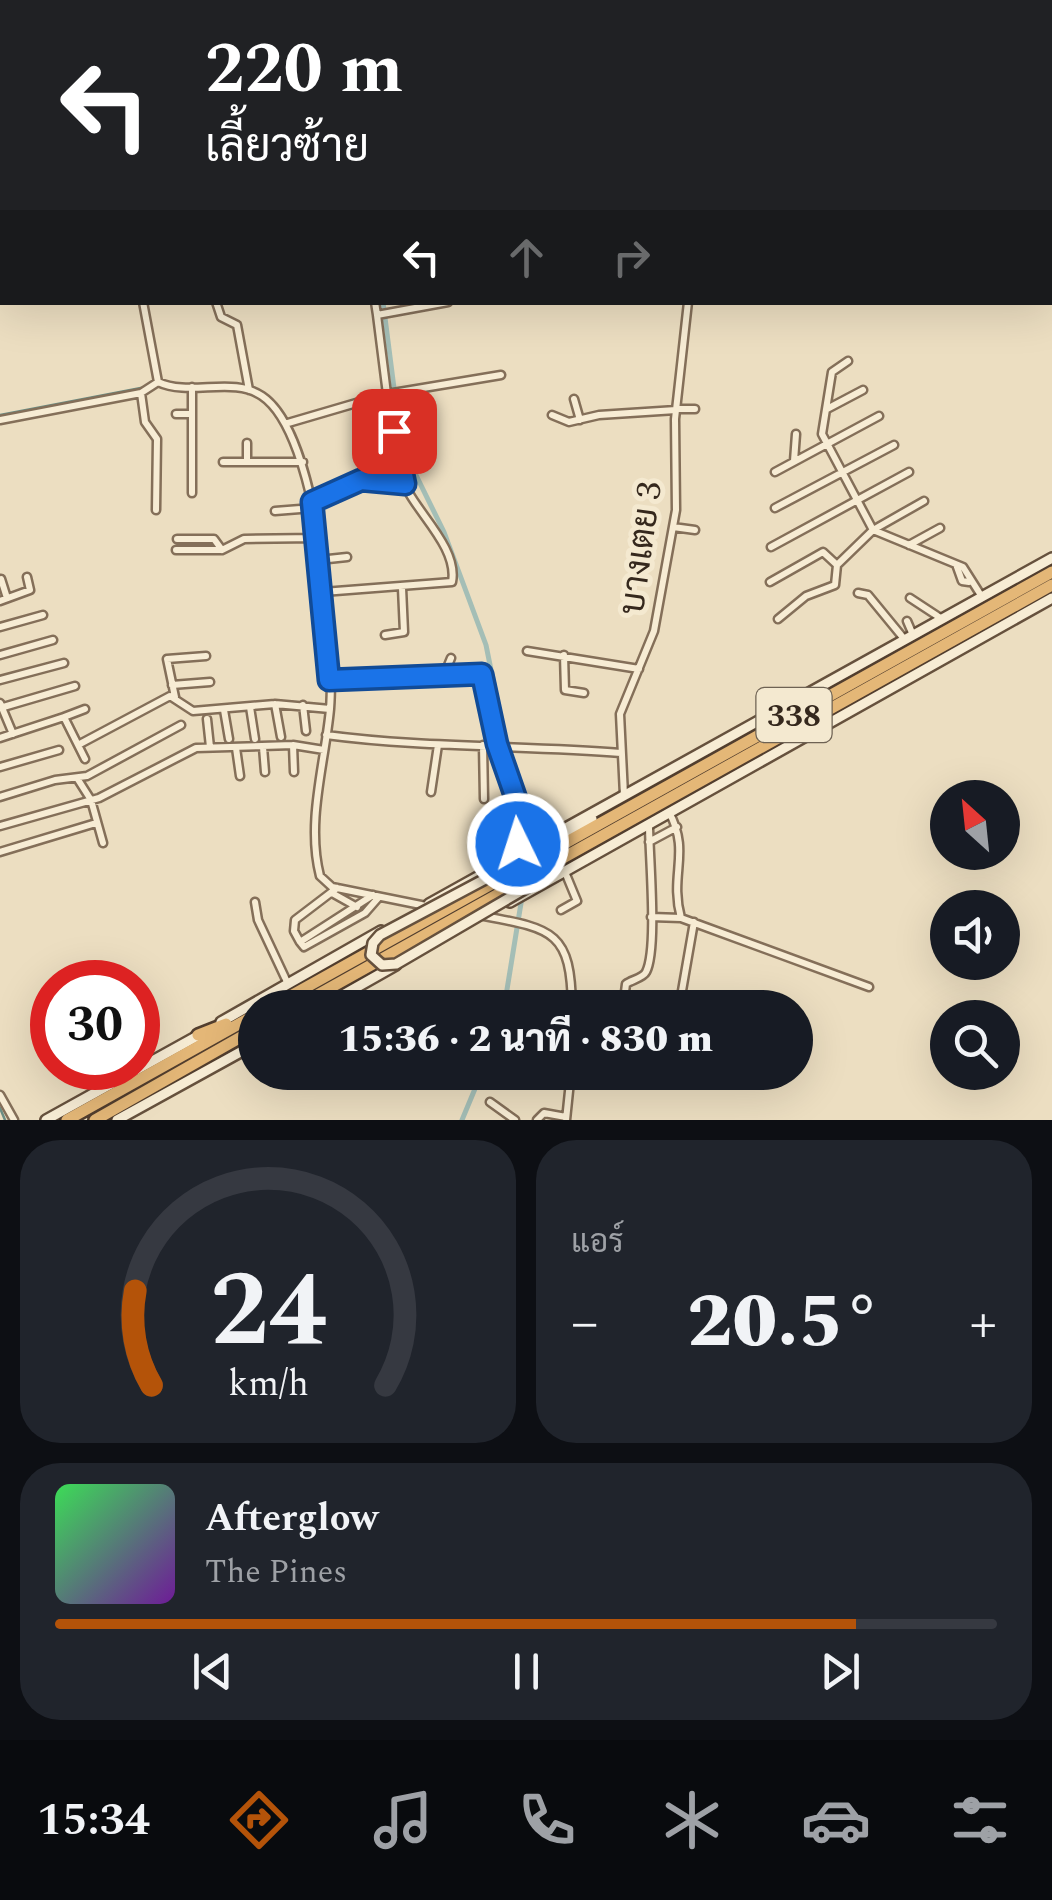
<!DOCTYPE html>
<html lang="th">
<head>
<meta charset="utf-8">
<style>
  :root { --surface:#171b24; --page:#20242c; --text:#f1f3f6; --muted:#9ea1a6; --line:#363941; --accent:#b45309 }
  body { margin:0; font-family:Spectral,Sarabun,serif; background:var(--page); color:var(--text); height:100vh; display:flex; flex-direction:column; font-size:38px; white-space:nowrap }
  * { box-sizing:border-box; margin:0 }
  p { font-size:32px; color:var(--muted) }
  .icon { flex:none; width:55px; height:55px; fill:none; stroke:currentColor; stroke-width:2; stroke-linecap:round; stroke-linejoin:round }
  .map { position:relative; height:1120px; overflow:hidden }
  .panel { display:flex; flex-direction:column; gap:20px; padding:20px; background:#0d0f14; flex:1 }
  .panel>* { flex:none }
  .hud { position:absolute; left:0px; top:0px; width:1052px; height:305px; box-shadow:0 10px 40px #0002; background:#202124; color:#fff; overflow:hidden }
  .needle { width:65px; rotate:333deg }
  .fabs { position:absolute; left:930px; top:780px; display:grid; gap:20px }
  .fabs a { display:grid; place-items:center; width:90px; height:90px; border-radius:50%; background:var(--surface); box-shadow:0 10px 40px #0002; font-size:50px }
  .speed { position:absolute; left:30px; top:960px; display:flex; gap:20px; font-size:50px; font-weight:700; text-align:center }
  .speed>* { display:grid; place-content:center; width:130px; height:130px; border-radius:50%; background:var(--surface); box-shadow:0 10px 40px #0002; line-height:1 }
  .speed .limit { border:15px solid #d22; background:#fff; color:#111 }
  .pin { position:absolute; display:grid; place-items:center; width:85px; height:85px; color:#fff; margin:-42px; border-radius:20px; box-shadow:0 5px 15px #0006 }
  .me { position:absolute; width:110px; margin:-55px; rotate:356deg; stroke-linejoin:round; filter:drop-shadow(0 0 8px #0008) }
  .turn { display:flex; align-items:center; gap:35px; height:210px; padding:0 40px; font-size:45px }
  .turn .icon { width:130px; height:130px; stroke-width:2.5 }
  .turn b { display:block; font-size:70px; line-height:85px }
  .lanes { display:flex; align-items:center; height:95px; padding:0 40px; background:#0003; justify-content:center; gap:50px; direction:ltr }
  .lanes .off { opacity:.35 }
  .big { font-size:75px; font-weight:800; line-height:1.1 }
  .panel .widget { flex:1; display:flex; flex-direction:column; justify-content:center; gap:15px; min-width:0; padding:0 35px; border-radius:40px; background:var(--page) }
  .panel .dial { align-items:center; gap:0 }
  .dial svg { height:260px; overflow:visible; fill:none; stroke:var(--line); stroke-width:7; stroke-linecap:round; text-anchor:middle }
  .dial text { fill:var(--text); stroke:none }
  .song { display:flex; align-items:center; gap:30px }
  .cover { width:120px; height:120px; border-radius:15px; background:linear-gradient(135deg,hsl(130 70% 55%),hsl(280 70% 35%)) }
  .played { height:10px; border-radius:5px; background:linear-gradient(90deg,var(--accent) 85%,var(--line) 85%) }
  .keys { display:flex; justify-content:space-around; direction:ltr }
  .heat { display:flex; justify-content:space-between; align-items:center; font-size:55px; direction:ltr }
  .panel .tiles { flex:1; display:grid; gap:20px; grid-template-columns:1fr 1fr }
  .widget:last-child { grid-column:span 2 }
  .trip { position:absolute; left:238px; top:990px; width:575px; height:100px; border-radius:50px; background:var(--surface); box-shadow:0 10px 40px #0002; font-weight:800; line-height:100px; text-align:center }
  .dock { display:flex; height:160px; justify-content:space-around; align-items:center; background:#090b0e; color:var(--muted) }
  .dock .icon { width:70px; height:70px }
  .dock .active { color:var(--accent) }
  .dock b { font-size:45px; color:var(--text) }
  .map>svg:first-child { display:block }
</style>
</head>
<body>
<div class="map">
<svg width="1052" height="1120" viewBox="0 0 1052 1120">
  <rect width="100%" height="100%" fill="#ecdec1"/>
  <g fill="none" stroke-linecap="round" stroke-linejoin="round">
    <path stroke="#6b8c83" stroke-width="2.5" d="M 0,415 L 146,387
      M 0,1108 L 5,1120"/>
    <path stroke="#a4beb6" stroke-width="5" d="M 283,2 L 283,0
      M 383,302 L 394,388 L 411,465 L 444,532 L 486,645 L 507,749 L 530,816 L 525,851
      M 504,1008 L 522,897
      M 462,1120 L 482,1072"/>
    <g stroke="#846f59" stroke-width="11">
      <path id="minor" d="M 76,0 L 76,2
        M 463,0 L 464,2
        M 30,2 L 55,0
        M 647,2 L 652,0
        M 674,2 L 674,0
        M 775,2 L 780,0
        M 0,6 L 2,5
        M 143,302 L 158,382 C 190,397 233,376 262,396 C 319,434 335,643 330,709 C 325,763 306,822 320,876 L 332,887 L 426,906
        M 216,302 L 221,317 L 237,325 L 249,390
        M 375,302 L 377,315
        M 848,361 L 832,372 L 822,434 L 873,530 L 963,567 L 982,597
        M 192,387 L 192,493
        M 406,391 L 415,422 L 430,422
        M 141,393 L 145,422 L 157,439 L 156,510
        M 574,399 L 580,420
        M 676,409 L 695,409
        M 827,409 L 863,390
        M 176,414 L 192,414
        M 552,415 L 569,422 L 599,415 L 676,410
        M 0,420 L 141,393 L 158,382
        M 288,423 L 387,394 L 377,315 L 448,302
        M 247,443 L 247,462
        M 794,461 L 796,434
        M 223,462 L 303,462
        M 775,472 L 879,416
        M 312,502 L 361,479 L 404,484
        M 775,508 L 894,445
        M 275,511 L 313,508
        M 673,527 L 695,530
        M 177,539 L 214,539 L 222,550
        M 909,545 L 940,528
        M 771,547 L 909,472
        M 176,550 L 222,550 L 244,539 L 317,538
        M 319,560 L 347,557
        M 957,567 L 962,581 L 969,582
        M 1,579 L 7,598
        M 770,582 L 823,552 L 837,565 L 873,530 L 924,501
        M 323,592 L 452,582 C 458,551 423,518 409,493 C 394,466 393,424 387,394 L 501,375
        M 858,593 L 868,595 L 905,640
        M 910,598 L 942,619
        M 0,601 L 30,590 L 27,577
        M 778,619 L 806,596 L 835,585 L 837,565
        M 907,621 L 913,635
        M 0,627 L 43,615
        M 385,635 L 404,632 L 402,588
        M 527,651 L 639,669
        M 0,655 L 53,640
        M 564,655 L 565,690 L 584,693
        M 444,675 L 451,658
        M 0,680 L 64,663
        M 329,680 L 482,674 L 497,744 L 520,810 L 517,848
        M 172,685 L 210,682
        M 175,697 L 167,659 L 206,656
        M 0,703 L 13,734
        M 275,704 L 281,737
        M 303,705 L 306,731
        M 250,707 L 255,739
        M 0,708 L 75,686
        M 224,710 L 229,739
        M 64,717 L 85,709
        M 207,719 L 210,747
        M 326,735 C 424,748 523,745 621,753
        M 0,738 L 64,717 L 78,745 L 170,696 L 193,711 L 275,704 L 330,709
        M 78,745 L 85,759
        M 293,745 L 294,772
        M 483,745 L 484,799
        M 263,747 L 265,772
        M 236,748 L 240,776
        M 0,767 L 59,750
        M 77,778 L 91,800 L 103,843
        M 431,792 L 438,745
        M 624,795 L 620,714 L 654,631 L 676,510 L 675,419 L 688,302
        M 0,797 L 55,780 L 87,776 L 181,725
        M 669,812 C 691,853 669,874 681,918 L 869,987
        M 0,826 L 99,798 L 196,748 L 293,745 L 324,750
        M 649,842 L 677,827
        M 0,852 L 96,823
        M 332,893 L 357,907
        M 255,902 L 258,920 L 288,984
        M 561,910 L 577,901 L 565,872
        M 484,916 C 554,929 571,932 572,1008
        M 651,917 L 681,918
        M 300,942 L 304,947 L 365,913 L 379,897
        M 300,942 L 373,895
        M 300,942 L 294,931 L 295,920 L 337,888
        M 623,1008 L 626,984 C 631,980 643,978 646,972 C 658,949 649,855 649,825
        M 679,1008 L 694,922
        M 0,1095 L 14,1120
        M 490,1102 L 515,1120
        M 537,1120 L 544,1113 L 566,1117
        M 566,1120 L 571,1072"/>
    </g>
    <g stroke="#66513d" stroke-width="14">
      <path id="secondary" d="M 534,853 L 592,819
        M 510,902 L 1052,598
        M 429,904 L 1052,558
        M 320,1008 L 396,965
        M 221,1022 L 381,931
        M 46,1120 L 203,1033
        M 117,1120 L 255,1044"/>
    </g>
    <g stroke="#523e2e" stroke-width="16">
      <path id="trunk" d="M 269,1008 L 1052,572
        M 294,1008 L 1052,585
        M 198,1035 L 226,1024
        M 67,1120 L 255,1015
        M 95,1120 L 255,1029"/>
    </g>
    <use href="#minor" stroke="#f7ecd4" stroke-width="6"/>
    <use href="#secondary" stroke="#f7ecd4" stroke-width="9"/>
    <use href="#trunk" stroke="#e4b777" stroke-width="11"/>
    <g stroke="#66513d" stroke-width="14" stroke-linecap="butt">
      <path id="secondary-bridge" d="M 534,853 L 380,935 L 373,943 L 371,955 L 382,965 L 396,964 L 545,877"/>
    </g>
    <use href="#secondary-bridge" stroke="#f7ecd4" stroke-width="9"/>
  </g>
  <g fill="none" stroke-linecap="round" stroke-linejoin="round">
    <g stroke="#114b97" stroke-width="25">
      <path id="route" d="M 394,431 L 405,484 L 361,480 L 312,502 L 329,680 L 482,674 L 497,744 L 520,810 L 518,844"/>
    </g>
    <use href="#route" stroke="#1a73e8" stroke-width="18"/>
  </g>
  <g text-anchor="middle" stroke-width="10" stroke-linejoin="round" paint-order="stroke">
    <rect fill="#f4e9d0" stroke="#6e6253" stroke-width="2.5" x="756.5" y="688" width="75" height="54" rx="8"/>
    <g font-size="32" font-weight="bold" fill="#35281d">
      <text x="794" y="726">338</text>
    </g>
    <g font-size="35" fill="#35281d" stroke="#f4e9d0">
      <text transform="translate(640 548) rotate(-82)" y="12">บางเตย 3</text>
    </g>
  </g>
</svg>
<div class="fabs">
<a><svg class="needle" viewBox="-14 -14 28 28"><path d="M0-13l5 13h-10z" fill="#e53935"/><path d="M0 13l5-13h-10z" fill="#9ea1a6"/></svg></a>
<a><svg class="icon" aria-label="sound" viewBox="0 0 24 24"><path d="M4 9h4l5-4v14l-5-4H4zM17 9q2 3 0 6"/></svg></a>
<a><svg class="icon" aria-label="search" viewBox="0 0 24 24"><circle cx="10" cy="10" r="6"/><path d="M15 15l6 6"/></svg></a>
</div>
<div class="speed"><div class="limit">30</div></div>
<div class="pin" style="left:394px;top:431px;background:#d93025"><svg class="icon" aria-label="arrive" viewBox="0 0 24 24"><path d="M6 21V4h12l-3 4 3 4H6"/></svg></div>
<svg class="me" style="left:518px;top:844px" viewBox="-20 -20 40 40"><circle r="17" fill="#1a73e8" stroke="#fff" stroke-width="3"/><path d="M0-11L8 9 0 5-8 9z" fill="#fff"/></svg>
<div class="trip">15:36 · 2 นาที · 830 m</div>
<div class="hud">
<div class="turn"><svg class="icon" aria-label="left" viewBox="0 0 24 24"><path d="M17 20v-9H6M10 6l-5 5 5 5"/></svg><div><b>220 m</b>เลี้ยวซ้าย</div></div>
<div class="lanes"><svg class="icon" aria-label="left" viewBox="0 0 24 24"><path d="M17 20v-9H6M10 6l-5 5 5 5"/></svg><svg class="icon off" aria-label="ahead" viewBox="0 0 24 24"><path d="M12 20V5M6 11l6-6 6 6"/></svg><svg class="icon off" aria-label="right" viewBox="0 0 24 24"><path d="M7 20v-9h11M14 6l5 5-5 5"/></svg></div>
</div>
</div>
<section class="panel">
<div class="tiles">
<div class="widget dial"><svg viewBox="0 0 100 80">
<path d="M14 69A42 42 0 1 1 86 69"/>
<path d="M14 69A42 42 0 0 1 9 40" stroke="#b45309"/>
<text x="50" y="56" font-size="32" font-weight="700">24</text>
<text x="50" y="72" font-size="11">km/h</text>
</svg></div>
<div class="widget"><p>แอร์</p>
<div class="heat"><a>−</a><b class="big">20.5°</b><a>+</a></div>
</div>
<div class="widget">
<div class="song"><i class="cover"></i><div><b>Afterglow</b><p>The Pines</p></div></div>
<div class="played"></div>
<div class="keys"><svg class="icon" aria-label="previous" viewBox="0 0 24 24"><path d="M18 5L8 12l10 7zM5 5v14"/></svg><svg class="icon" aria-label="pause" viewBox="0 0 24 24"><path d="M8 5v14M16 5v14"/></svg><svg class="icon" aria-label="next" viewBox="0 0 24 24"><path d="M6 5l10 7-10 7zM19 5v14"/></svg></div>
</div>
</div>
</section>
<nav class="dock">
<b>15:34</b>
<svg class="icon active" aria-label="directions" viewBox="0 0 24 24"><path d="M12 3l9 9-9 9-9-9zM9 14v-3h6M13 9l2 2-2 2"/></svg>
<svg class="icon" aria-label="music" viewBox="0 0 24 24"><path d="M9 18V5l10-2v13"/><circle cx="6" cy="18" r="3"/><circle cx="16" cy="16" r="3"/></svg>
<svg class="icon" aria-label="phone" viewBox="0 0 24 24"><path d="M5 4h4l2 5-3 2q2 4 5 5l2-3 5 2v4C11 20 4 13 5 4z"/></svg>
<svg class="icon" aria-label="climate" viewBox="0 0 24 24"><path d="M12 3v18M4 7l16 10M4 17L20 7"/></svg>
<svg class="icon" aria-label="car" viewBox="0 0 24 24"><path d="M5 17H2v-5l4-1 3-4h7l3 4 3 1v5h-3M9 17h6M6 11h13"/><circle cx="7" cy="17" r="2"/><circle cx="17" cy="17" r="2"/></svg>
<svg class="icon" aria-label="filters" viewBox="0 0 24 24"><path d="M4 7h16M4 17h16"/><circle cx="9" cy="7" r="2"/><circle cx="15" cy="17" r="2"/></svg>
</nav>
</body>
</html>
